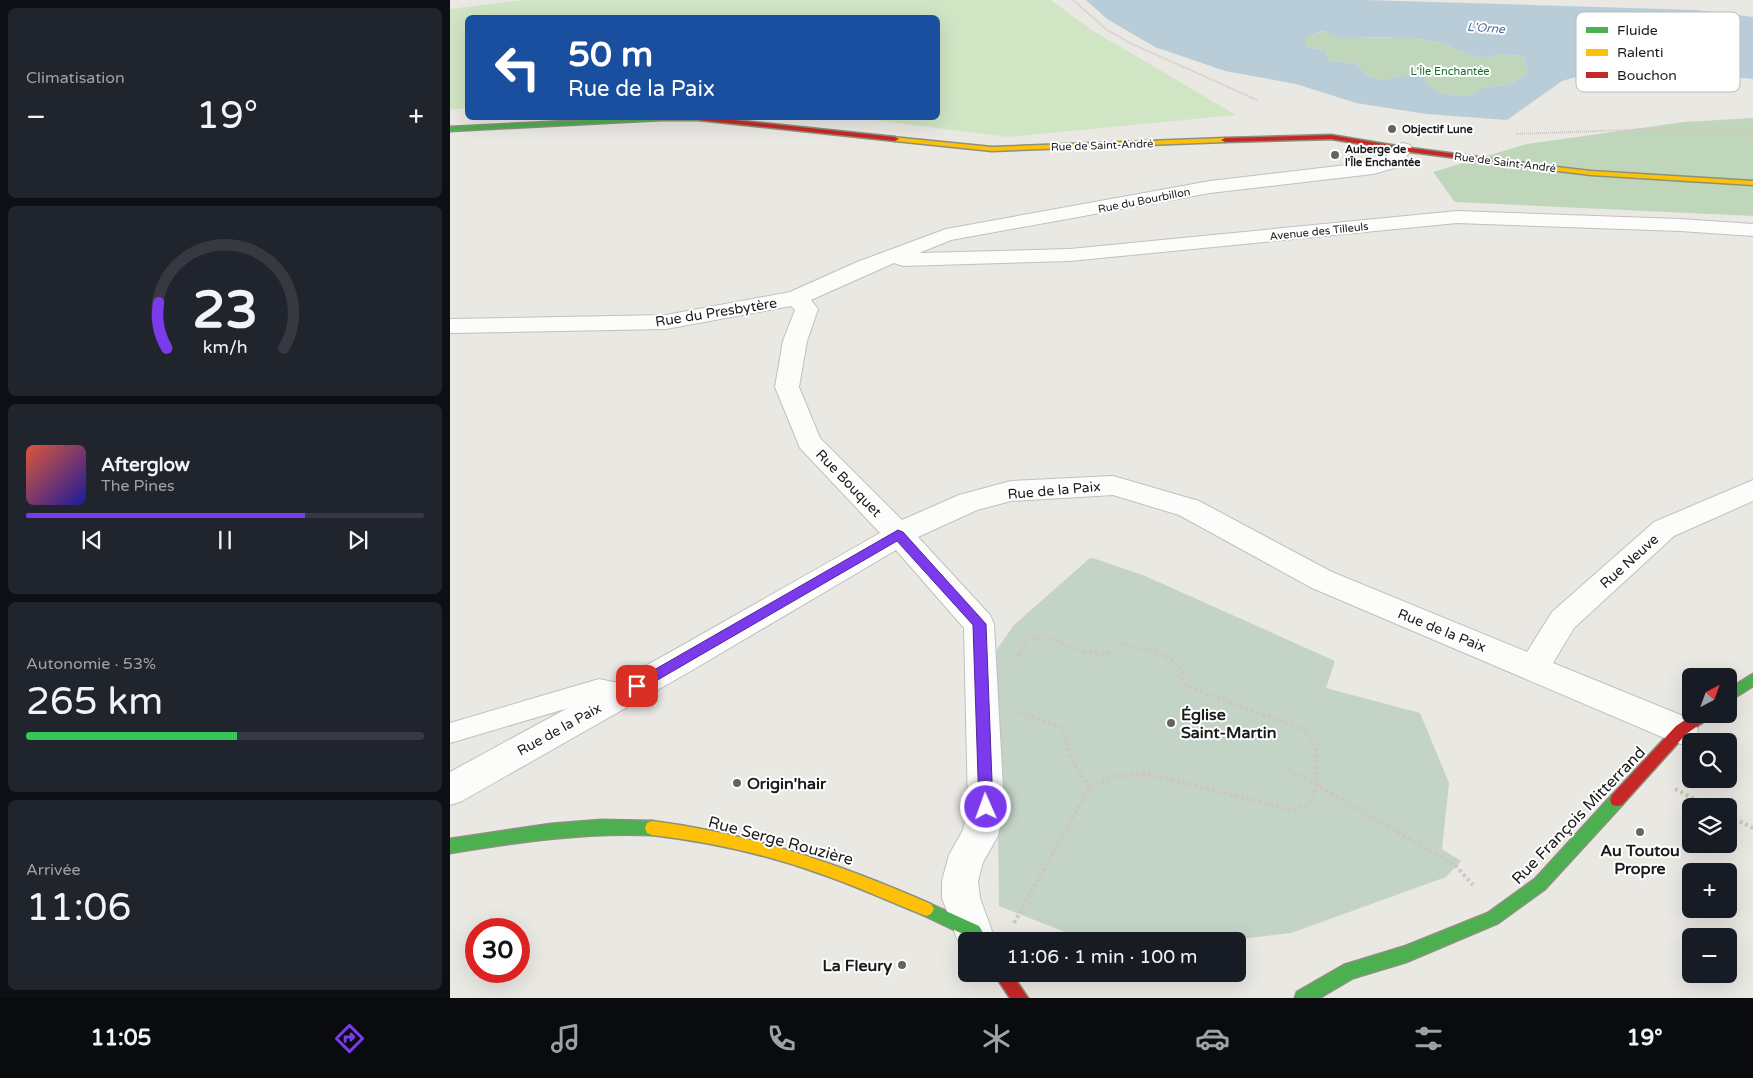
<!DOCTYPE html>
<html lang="fr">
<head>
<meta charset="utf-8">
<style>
  :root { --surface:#171b24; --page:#20242c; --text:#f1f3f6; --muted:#9ea1a6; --line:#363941; --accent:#7c3aed }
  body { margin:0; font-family:"Varela Round",sans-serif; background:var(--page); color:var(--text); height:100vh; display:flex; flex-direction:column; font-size:19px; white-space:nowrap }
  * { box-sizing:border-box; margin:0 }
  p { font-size:16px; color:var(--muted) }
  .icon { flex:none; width:28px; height:28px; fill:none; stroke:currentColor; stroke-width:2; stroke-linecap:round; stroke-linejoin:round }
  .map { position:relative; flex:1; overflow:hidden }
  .sheet { display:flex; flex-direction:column; gap:8px; padding:8px; background:#0d0f14; width:450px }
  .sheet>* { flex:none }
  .banner { position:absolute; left:15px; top:15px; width:475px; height:105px; border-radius:8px; box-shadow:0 5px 20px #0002; background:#1a4fa0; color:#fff; overflow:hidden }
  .needle { width:32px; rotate:41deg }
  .controls { position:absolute; left:1232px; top:668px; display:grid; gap:10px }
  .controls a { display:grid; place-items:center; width:55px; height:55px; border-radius:8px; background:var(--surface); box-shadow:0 5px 20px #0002; font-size:25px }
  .speed { position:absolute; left:15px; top:918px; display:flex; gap:10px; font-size:25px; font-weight:700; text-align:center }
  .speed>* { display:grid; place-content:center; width:65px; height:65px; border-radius:50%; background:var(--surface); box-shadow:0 5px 20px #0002; line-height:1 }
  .speed .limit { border:8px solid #d22; background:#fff; color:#111 }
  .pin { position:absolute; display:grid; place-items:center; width:42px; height:42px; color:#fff; margin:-21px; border-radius:10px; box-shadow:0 2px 8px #0006 }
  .me { position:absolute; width:55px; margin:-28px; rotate:358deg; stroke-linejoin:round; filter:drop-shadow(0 0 4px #0008) }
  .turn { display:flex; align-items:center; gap:18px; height:105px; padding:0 20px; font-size:22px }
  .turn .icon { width:65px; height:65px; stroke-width:2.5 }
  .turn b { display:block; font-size:35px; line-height:42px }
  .big { font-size:38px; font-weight:600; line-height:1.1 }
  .sheet .card { flex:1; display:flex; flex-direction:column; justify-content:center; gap:8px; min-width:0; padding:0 18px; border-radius:8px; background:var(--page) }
  .sheet .dial { align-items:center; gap:0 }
  .dial svg { height:130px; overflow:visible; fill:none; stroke:var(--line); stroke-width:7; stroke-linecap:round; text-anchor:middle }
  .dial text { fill:var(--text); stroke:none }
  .song { display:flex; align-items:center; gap:15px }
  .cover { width:60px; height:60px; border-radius:8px; background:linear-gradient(135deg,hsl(10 70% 55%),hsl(240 70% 35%)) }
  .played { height:5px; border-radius:2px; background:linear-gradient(90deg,var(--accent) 70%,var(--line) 70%) }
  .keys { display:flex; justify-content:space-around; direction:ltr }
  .heat { display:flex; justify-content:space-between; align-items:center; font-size:28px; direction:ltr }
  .charge { height:8px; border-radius:4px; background:linear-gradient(90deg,#34c759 53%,var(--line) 0) }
  .trip { position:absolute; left:508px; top:932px; width:288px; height:50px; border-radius:8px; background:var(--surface); box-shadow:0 5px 20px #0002; font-weight:600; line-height:50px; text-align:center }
  .tabs { display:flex; height:80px; justify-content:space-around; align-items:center; background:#090b0e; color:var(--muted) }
  .tabs .icon { width:35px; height:35px }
  .tabs .on { color:var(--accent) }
  .tabs b { font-size:22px; color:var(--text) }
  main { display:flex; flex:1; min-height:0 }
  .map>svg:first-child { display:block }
</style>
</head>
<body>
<main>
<section class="sheet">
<div class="card"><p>Climatisation</p>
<div class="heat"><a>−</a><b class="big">19°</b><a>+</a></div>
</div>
<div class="card dial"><svg viewBox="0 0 100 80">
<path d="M14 69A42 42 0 1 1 86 69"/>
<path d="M14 69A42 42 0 0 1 9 41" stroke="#7c3aed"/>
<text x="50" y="56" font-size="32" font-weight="700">23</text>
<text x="50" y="72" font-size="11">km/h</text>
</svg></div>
<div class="card">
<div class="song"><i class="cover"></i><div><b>Afterglow</b><p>The Pines</p></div></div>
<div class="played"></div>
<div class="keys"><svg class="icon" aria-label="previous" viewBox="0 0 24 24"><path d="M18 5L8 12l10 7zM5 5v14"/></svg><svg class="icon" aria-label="pause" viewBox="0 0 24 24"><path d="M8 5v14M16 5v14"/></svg><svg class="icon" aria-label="next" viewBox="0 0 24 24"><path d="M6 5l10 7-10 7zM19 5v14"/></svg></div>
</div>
<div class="card"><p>Autonomie · 53%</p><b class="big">265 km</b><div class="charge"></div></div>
<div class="card"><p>Arrivée</p><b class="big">11:06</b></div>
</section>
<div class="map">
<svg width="1303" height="998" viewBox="0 0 1303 998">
  <rect width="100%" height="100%" fill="#e9e8e3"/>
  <path fill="#d0e5c4" d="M 73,0 L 601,0 L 640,29 L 786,115 L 558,137 L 408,118 L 488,118 L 488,18 L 18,18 L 17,108 L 0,110 L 0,9 Z"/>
  <path fill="#c0d6ba" d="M 874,31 L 890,38 L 957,37 L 991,43 L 1017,54 L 1034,58 L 1050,54 L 1072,56 L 1077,66 L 1076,75 L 1057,85 L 1033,87 L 1020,96 L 993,94 L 975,83 L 951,76 L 929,80 L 918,76 L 905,63 L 880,61 L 875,50 L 856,47 L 856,37 Z
    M 1303,118 L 1303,216 L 1005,202 L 983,172 L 1077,144 L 1234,122 Z"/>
  <path fill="#c3d3c6" d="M 640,558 L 643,558 L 695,576 L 885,661 L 876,688 L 970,713 L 999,783 L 992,849 L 1011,861 L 996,877 L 841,933 L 773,941 L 638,941 L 549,906 L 546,651 L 563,626 Z"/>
  <path fill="#b9cdd9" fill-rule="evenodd" d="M 636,0 L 915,0 L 1246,10 L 1303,17 L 1303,79 L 1150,64 L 1141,73 L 1112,81 L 1057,120 L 976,114 L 906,103 L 846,84 L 775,71 L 705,47 L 657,19 ZM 873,31 L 890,38 L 957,37 L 991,43 L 1017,54 L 1034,58 L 1050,54 L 1072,56 L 1077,66 L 1076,75 L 1057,85 L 1033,87 L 1020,96 L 993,94 L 975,83 L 975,76 L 951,76 L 929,80 L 918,76 L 905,63 L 880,61 L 875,50 L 856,47 L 856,37 Z"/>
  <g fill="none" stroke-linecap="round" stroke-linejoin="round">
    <g stroke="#c0c0be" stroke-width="2">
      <path id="lane" d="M 149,679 L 182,686 L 186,693 L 182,700 L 174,703 L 149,699 L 0,743 L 0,723 Z"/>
    </g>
    <g stroke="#c0c0be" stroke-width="2">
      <path id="street" d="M 953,143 L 960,145 L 962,149 L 948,167 L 923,174 L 760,193 L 501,240 L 469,253 L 620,249 L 1007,211 L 1230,219 L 1303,224 L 1303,236 L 1230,231 L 1007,223 L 620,261 L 453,266 L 444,263 L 361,300 L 368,309 L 357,341 L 349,387 L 370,438 L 452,520 L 509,495 L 561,481 L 663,476 L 749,501 L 882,572 L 1077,652 L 1102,612 L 1204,522 L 1303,480 L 1303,501 L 1224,536 L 1124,628 L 1103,663 L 1243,720 L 1248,730 L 1243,740 L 1231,744 L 1219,740 L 862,588 L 729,515 L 663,495 L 561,501 L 527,510 L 468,537 L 540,615 L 544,624 L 554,807 L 548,836 L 533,862 L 528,881 L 530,898 L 542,931 L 538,941 L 516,941 L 516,947 L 509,944 L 492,898 L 492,881 L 499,855 L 513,830 L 518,807 L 514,628 L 446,550 L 239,672 L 12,801 L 0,805 L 0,772 L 217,654 L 430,533 L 350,448 L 325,387 L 333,341 L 345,310 L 341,306 L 216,329 L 0,333 L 0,319 L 216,315 L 340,292 L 407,262 L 496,229 L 760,181 L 922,162 L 934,159 L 946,145 Z"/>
    </g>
    <g stroke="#8c917d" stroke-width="3">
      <path id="fast" d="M 178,118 L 215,118 L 211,120 L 0,131 L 0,127 Z
        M 1303,674 L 1303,686 L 1279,701 L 1279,689 Z
        M 1167,794 L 1172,795 L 1174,800 L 1172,805 L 1095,889 L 1048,923 L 956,962 L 903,978 L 869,998 L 845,998 L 847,992 L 894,965 L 956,946 L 1038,913 L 1085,879 L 1162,795 Z
        M 151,820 L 202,821 L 207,823 L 209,828 L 207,833 L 202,835 C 134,832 67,842 0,853 L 0,839 L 101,824 Z
        M 476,902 L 529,926 L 538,941 L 521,941 L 517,936 L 471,914 L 468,909 L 471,904 Z"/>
    </g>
    <g stroke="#8c917d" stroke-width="3">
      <path id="slow" d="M 442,137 L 542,147 L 775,138 L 779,140 L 775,142 L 542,151 L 445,141 L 441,139 Z
        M 1072,163 L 1141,171 L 1303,181 L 1303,185 L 1141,175 L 1075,167 L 1072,167 Z
        M 202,821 C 302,834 390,864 481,904 L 484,909 L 481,914 L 476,916 C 443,903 411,888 377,876 C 320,855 262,842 202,835 L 197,833 L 195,828 L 197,823 Z"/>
    </g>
    <g stroke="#8c917d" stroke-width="3">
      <path id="jam" d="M 208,118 L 264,118 L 445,137 L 449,139 L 445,141 L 248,120 L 211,120 Z
        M 881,135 L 953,147 L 1075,163 L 1079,165 L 1075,167 L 953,151 L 881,139 L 775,142 L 771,140 L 775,138 Z
        M 1244,714 L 1261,714 L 1259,718 L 1236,734 L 1172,805 L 1167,806 L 1162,805 L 1160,800 L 1162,795 L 1226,726 Z
        M 544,974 L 562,974 L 578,998 L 560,998 Z"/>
    </g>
    <path stroke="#cfc6c3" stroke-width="2" stroke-dasharray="1 1" stroke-linecap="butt" d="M 623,0 L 656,29 L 678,42 L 807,100
      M 1066,134 L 1201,129 L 1303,132"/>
    <path stroke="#cfc6c3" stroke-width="3" stroke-dasharray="2.5 2.5" stroke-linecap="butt" d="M 570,653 L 579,639 L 594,636 L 630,651 L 641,653
      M 659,653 L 671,643 L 705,653"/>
    <path stroke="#cfc6c3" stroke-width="4" stroke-dasharray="3 3" stroke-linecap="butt" d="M 633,651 L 656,655 L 660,651
      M 568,656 L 571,651
      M 570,712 L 612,728 L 620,756 L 639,788
      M 839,769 L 1006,866 L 1023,885
      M 1225,789 L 1258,806
      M 1279,816 L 1303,828
      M 564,923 L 639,788 L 663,777 L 698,774 L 842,810 L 859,805 L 867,787 L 866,750 L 853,729 L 736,686 L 730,666 L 713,655 L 700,651"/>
    <use href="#lane" fill="#fcfcfb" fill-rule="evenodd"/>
    <use href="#street" fill="#fcfcfb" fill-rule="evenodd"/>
    <use href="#fast" fill="#4caf50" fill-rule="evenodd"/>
    <use href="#slow" fill="#ffc107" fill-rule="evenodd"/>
    <use href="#jam" fill="#c62828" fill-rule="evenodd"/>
  </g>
  <path fill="#7c3aed" stroke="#51269a" d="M 448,530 L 453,532 L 536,624 L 543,807 L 541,811 L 536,813 L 531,811 L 529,807 L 523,625 L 447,541 L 192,689 L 187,691 L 183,689 L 181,686 L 183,682 Z"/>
  <g fill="#636361" stroke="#fff" stroke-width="2">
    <circle cx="942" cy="129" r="5"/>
    <circle cx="885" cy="155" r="5"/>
    <circle cx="721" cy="723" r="5"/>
    <circle cx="287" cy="783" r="5"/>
    <circle cx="1190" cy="832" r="5"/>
    <circle cx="452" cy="965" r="5"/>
  </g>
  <g text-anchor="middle" stroke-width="4" stroke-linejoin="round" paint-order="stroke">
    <g font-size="11" fill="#156d2c" stroke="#fff">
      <text x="1000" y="75">L'Île Enchantée</text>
    </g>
    <g font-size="11" font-weight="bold" fill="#1b1b1b" stroke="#fff" text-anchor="start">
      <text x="952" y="133">Objectif Lune</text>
      <text x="895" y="153">Auberge de<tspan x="895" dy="13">l'Île Enchantée</tspan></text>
    </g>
    <g font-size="11" fill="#1b1b1b" stroke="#fff">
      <text transform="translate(652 145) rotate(-2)" y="4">Rue de Saint-André</text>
      <text transform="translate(1055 162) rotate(7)" y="4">Rue de Saint-André</text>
      <text transform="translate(694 200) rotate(-11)" y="4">Rue du Bourbillon</text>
      <text transform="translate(869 231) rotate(-6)" y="4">Avenue des Tilleuls</text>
    </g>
    <g font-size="12" font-style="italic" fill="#516ba0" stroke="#fff">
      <text transform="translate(1036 28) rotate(4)" y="4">L'Orne</text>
    </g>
    <g font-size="14" fill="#1b1b1b" stroke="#fff">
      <text transform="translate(266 312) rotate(-9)" y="5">Rue du Presbytère</text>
      <text transform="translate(399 483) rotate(46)" y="5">Rue Bouquet</text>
      <text transform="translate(604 490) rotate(-5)" y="5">Rue de la Paix</text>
      <text transform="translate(1179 561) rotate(-42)" y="5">Rue Neuve</text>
      <text transform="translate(992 630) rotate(22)" y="5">Rue de la Paix</text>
      <text transform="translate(109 729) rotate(-29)" y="5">Rue de la Paix</text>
    </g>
    <g font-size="16" font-weight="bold" fill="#1b1b1b" stroke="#fff" text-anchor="start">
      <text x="731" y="720">Église<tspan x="731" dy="18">Saint-Martin</tspan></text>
      <text x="297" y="789">Origin'hair</text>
      <text x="1190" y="856" text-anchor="middle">Au Toutou<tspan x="1190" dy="18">Propre</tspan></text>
      <text x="442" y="971" text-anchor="end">La Fleury</text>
    </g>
    <g font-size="16" fill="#1b1b1b" stroke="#fff">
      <text transform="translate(1128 815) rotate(-46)" y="6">Rue François Mitterrand</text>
      <text transform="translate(331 840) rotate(15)" y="6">Rue Serge Rouzière</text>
    </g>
  </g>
  <rect x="1126" y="12" width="164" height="80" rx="8" fill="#fff" stroke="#bbb" stroke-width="1"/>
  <rect x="1136" y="27" width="22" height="6" fill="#4caf50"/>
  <rect x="1136" y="49" width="22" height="7" fill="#ffc107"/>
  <rect x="1136" y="72" width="22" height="6" fill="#c62828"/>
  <g font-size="14" fill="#1b1b1b">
    <text x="1167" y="35">Fluide</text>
    <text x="1167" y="57">Ralenti</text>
    <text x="1167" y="80">Bouchon</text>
  </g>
</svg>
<div class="controls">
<a><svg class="needle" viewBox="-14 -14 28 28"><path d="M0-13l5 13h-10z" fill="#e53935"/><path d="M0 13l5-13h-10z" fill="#9ea1a6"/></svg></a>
<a><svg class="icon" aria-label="search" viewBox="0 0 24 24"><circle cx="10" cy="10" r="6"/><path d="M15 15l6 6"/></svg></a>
<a><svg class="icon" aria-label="layers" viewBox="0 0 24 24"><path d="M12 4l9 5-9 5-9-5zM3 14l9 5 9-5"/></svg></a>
<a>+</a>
<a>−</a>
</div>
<div class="speed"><div class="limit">30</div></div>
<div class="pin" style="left:187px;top:686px;background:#d93025"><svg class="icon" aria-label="arrive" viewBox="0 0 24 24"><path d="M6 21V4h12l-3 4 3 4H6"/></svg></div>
<svg class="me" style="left:536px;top:807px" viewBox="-20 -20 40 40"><circle r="17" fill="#7c3aed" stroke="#fff" stroke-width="3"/><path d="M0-11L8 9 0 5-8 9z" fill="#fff"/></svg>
<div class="trip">11:06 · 1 min · 100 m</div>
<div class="banner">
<div class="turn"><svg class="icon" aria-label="left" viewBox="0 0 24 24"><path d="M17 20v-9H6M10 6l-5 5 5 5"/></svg><div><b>50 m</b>Rue de la Paix</div></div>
</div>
</div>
</main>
<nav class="tabs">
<b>11:05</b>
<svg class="icon on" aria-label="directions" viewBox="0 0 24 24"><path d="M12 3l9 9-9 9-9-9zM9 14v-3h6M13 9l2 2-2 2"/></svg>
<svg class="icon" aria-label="music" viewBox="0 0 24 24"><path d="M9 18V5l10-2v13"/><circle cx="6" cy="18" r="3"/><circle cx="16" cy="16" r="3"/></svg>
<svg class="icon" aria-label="phone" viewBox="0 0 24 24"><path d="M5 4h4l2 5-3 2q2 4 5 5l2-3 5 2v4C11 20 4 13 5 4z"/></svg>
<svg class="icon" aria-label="climate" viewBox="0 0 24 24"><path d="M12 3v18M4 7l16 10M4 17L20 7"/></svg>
<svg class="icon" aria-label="car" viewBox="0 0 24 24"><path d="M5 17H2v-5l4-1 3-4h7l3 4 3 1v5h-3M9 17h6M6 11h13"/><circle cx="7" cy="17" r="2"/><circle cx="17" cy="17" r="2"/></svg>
<svg class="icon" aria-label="filters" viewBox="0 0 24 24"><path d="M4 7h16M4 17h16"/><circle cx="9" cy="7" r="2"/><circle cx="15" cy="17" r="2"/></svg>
<b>19°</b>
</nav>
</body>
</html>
